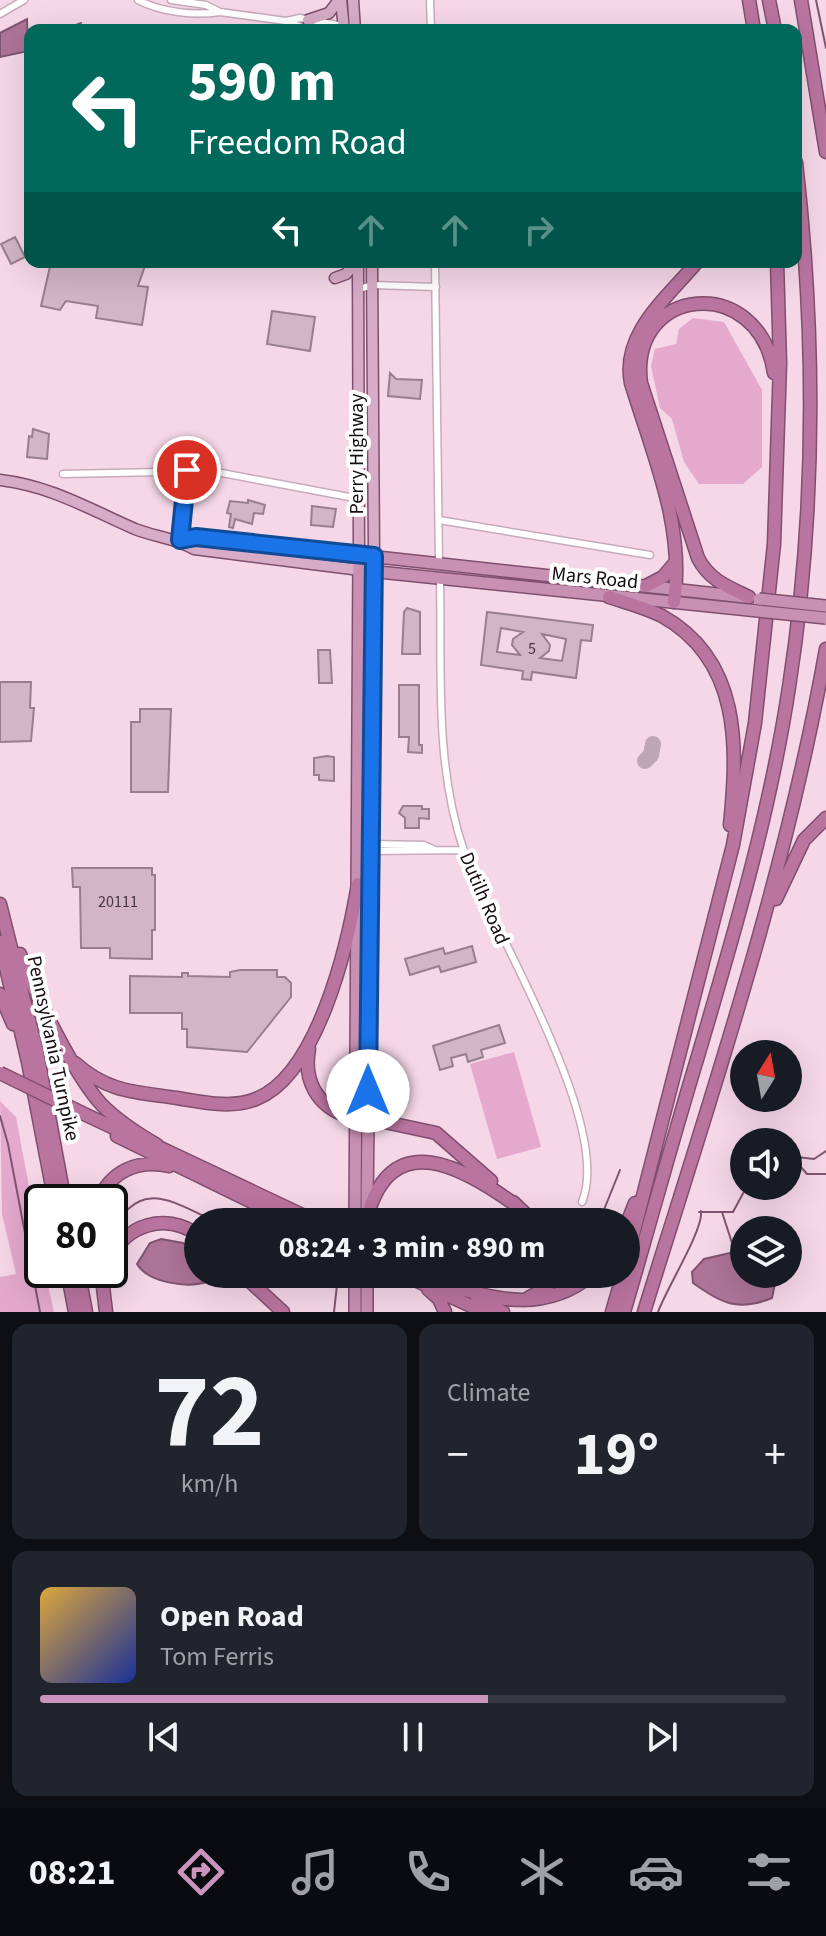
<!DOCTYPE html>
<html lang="en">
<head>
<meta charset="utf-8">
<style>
  :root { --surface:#171b24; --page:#20242c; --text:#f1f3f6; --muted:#9ea1a6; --line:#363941; --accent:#ca94be }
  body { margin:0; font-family:"Source Sans 3",sans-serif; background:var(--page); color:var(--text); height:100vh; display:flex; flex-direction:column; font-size:30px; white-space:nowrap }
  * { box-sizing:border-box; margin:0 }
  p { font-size:26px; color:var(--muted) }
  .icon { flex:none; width:44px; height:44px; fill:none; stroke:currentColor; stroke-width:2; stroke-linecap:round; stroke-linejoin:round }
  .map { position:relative; height:1312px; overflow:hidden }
  .side { display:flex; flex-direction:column; gap:12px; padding:12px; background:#0d0f14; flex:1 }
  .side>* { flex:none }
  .top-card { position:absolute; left:24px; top:24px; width:778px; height:244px; border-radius:16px; box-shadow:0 8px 32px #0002; background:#00695c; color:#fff; overflow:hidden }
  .needle { width:52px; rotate:11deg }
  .controls { position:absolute; left:730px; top:1040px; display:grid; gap:16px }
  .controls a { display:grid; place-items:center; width:72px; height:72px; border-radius:50%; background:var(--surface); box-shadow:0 8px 32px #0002; font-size:40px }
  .speed { position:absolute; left:24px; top:1184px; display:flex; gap:16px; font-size:40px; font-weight:700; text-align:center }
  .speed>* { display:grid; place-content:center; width:104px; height:104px; border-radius:50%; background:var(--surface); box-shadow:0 8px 32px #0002; line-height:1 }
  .speed .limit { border:4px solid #111; border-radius:12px; background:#fff; color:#111 }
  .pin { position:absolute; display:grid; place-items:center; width:68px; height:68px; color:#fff; margin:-34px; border:4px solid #fff; border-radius:50%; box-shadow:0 2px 8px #0007 }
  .me { position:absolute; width:88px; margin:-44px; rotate:0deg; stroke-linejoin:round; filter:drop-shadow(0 0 6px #0008) }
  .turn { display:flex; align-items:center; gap:28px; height:168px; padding:0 32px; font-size:36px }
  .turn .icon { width:104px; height:104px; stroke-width:2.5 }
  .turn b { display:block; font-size:56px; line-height:68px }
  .lanes { display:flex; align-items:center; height:76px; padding:0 32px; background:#0003; justify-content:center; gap:40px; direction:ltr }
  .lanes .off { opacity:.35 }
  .big { font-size:60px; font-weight:700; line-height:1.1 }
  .side .tile { flex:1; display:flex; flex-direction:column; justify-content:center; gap:12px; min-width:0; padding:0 28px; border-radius:16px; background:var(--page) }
  .side .dial { align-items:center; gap:0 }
  .dial b { font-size:104px; line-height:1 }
  .song { display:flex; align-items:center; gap:24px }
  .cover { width:96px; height:96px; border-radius:12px; background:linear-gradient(135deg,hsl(40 70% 55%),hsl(230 70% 35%)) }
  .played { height:8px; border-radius:4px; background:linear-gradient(90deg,var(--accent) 60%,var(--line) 60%) }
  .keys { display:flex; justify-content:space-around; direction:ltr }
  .heat { display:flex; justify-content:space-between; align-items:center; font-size:44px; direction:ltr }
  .side .tiles { flex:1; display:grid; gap:12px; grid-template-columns:1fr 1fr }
  .tile:last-child { grid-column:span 2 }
  .trip { position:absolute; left:184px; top:1208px; width:456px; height:80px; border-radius:40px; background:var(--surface); box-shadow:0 8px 32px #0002; font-weight:700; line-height:80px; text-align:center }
  .menu { display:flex; height:128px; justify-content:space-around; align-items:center; background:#090b0e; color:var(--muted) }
  .menu .icon { width:56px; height:56px }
  .menu .on { color:var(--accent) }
  .menu b { font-size:36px; color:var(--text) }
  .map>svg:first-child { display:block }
</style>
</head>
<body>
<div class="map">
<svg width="826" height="1312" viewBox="0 0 826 1312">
  <rect width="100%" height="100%" fill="#f5d7e8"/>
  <path fill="#e5a9cd" d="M 693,318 L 724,322 L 762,390 L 762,467 L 743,484 L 699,484 L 684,462 L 672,419 L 660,408 L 651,366 L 655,349 L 676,344 L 679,329 Z
    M 514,1052 L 541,1147 L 497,1159 L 470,1064 Z
    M 0,1101 L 16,1117 L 42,1256 L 42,1270 L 45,1270 L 54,1312 L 0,1312 L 0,1277 L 16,1274 L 2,1214 Z"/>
  <path fill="#ad7498" stroke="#7f5470" stroke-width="2" d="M 27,19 L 28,51 L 0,57 L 0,33 Z
    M 161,1239 L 183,1243 L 197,1253 L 198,1274 L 212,1274 L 209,1281 C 189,1289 148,1283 137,1264 L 150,1243 Z
    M 743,1250 L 744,1274 L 777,1274 L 772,1298 C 737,1312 721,1303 693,1283 L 692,1272 L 704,1259 Z"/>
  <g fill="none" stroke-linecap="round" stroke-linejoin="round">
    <path stroke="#7f5470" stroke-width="2" d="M 816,0 L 826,48
      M 64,30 L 81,23
      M 0,1116 L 8,1144 L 40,1312
      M 788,1156 L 814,1159 L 826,1151
      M 800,1158 L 800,1166 L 807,1174 L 826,1174
      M 699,1212 L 733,1212 L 747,1186
      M 722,1212 L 732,1243
      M 599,1222 L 620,1170
      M 26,1233 L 36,1231
      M 110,1235 C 139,1176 171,1201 216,1222
      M 334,1312 L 338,1276 L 334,1274
      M 658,1312 C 666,1289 704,1229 701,1211"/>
    <path stroke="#bea6b4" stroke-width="16" d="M 645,761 L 651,755 L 653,744"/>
  </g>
  <path fill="#d2b5c6" stroke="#987e8e" stroke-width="2" fill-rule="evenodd" d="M 15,237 L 25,257 L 11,264 L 1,244 Z
    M 51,262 L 146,263 L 138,286 L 148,287 L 142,325 L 96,318 L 98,306 L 66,301 L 60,310 L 41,306 Z
    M 272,311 L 315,317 L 310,351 L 267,344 Z
    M 390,373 L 396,379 L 422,380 L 420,399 L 388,396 Z
    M 33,429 L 49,434 L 47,459 L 27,457 L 29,436 L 32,437 Z
    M 248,500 L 265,505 L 263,514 L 254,513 L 252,524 L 235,519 L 233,528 L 229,527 L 231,514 L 227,513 L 230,501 L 248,503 Z
    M 312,506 L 336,509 L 333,527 L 311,525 Z
    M 407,608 L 420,612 L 420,654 L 402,654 L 404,612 Z
    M 487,612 L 593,625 L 591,641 L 581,640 L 576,678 L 532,672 L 531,680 L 522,679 L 523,671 L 481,665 ZM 501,628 L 523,632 L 513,639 L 512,645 L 520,655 L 497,652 ZM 542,634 L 566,639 L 562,661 L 540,658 L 549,651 L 550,645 Z
    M 318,650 L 330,650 L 332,683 L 319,683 Z
    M 0,682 L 31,682 L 30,708 L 34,708 L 31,741 L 0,742 Z
    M 399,685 L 419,685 L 419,745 L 422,745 L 422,753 L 408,752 L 409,737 L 399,737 Z
    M 140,709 L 171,709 L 168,792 L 131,792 L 131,722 L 140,722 Z
    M 327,756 L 334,757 L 334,781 L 319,780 L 319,775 L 314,775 L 314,758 Z
    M 403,806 L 422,806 L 422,809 L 429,809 L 429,819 L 419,818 L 419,828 L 405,828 L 405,818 L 399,813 Z
    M 72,868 L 152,868 L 152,875 L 155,875 L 155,930 L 152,930 L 152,959 L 110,958 L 110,948 L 81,948 L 80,887 L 73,887 Z
    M 472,946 L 476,962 L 441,972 L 439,966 L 410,975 L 405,959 L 443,948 L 445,954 Z
    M 240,970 L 277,970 L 277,977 L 285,977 L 291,983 L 291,997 L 247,1052 L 187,1047 L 187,1029 L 182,1029 L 182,1013 L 130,1013 L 130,976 L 182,977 L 182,973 L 188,973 L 188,976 L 230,977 L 230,972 Z
    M 499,1025 L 505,1043 L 481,1050 L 483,1057 L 468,1062 L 466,1054 L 451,1058 L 453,1066 L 440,1070 L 433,1046 Z"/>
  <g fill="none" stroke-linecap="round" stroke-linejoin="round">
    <g stroke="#c7abbb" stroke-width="9">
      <path id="minor" d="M 138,0 C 161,12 194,16 220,12
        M 171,0 L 206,5 L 220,12 L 286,21 L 309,30
        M 430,0 L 431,30
        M 0,14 L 24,0
        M 286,21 L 300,18 L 343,26 L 349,30
        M 435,262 L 439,563
        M 359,289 L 373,285 L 436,287
        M 63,474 L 211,471 L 360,499
        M 439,520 L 650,555
        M 180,540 L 187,470
        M 440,579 C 442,669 434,764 464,851 C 493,932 614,1125 582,1202
        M 370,844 L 424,845 L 433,849
        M 370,851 L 464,850"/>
    </g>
    <g stroke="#804f6e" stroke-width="13">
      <path id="primary" d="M 341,0 L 344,30
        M 353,0 L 355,30
        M 308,20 L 329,13 L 339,0
        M 372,262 L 374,556
        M 335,278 L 346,274 L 356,262
        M 0,480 C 51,486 89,509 135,529 C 155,537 176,538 194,549 L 360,570
        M 180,540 L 196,537 L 359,555 L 358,262"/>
    </g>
    <g stroke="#804f6e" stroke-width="14">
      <path id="trunk" d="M 369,571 L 758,611
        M 367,1213 L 374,556
        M 355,1222 L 359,555 L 745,597
        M 355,1312 L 355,1274
        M 367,1312 L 367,1274"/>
    </g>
    <g stroke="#804f6e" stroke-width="15">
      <path id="motorway" d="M 749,0 L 754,30
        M 769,0 L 775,30
        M 801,0 L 826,152
        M 646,586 L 663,577 L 674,564
        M 609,597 C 627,603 646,608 662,616 C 741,660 738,747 730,825
        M 749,597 C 728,587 709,580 698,558 L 641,383 C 628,286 759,272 774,373
        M 674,602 C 685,526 653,455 631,383 C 621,333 668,297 697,262
        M 776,899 L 804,840 L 826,818
        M 0,904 L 37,1052 L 65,1202
        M 0,942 L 28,1062 L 55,1202
        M 20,954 C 34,993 75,1076 102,1105 C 118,1121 138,1134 157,1145
        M 0,994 L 13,1024
        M 309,1049 C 303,1080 317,1106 347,1116
        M 75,1063 C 107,1092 135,1092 177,1098 C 202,1102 231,1109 256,1099 C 318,1075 348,944 358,884
        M 82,1113 L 129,1135
        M 380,1121 L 436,1133 L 491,1181
        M 117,1136 L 293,1222
        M 150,1143 L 317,1222
        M 98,1202 C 110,1171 138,1159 169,1166
        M 513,1202 L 534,1222
        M 367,1217 C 392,1126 463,1167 517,1206
        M 626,1226 L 635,1203
        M 110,1260 C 125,1224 166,1212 198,1235
        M 626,1262 L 733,845 L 755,723 L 774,544 L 780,363 L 777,262
        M 67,1270 L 75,1312
        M 78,1270 L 86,1312
        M 101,1270 L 106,1312
        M 242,1274 L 283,1312
        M 402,1274 L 484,1312
        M 427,1274 L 450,1285
        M 445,1283 C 497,1302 547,1312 593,1274
        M 428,1289 L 439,1299 L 445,1312
        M 528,1298 L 546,1288 L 555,1274
        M 477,1300 L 503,1312
        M 612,1312 L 623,1274
        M 624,1312 C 649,1227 672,1141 698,1056 C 734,934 770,813 789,687 C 816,513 816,337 796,162
        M 644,1312 C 712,1093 786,875 826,649"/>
    </g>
    <use href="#minor" stroke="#fff" stroke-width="6"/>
    <use href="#primary" stroke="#d6acc6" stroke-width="10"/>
    <use href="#trunk" stroke="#c890b3" stroke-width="11"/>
    <use href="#motorway" stroke="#ba74a0" stroke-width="12"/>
    <g stroke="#804f6e" stroke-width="14" stroke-linecap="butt">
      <path id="trunk-bridge" d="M 759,599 L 826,606
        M 758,611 L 826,618"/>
    </g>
    <g stroke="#804f6e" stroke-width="15" stroke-linecap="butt">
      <path id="motorway-bridge" d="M 0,1073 L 82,1113"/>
    </g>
    <use href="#trunk-bridge" stroke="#c890b3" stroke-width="11"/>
    <use href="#motorway-bridge" stroke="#ba74a0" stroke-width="12"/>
  </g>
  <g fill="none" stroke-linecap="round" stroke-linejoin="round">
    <g stroke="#114b97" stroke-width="20">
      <path id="route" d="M 187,470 L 180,540 L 196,537 L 374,556 L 368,1091"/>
    </g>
    <use href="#route" stroke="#1a73e8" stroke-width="14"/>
  </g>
  <g text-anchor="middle" stroke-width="8" stroke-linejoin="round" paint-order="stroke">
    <g font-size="16" fill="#44363e">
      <text x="532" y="654">5</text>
      <text x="118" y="907">20111</text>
    </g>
    <g font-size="20" fill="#150b11" stroke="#fff">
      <text transform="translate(356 454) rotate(-90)" y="7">Perry Highway</text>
      <text transform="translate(595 577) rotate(6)" y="7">Mars Road</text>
      <text transform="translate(485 898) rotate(67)" y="7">Dutilh Road</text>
      <text transform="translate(54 1048) rotate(78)" y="7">Pennsylvania Turnpike</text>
    </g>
  </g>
</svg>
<div class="controls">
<a><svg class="needle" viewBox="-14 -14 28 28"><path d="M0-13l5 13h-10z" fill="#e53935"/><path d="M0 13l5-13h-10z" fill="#9ea1a6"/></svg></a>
<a><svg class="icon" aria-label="sound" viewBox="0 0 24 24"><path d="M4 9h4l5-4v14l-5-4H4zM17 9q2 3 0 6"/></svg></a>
<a><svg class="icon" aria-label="layers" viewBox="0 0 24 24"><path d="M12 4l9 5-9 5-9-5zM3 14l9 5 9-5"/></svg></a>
</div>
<div class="speed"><div class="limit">80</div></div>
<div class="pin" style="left:187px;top:470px;background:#d93025"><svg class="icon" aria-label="arrive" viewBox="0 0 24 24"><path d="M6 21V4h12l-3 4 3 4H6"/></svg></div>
<svg class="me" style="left:368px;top:1091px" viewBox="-20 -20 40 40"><circle r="19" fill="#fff"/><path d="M0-13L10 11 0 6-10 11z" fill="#1a73e8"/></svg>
<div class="trip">08:24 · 3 min · 890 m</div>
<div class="top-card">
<div class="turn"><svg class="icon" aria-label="left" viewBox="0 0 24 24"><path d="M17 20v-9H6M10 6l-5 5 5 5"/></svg><div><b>590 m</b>Freedom Road</div></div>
<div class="lanes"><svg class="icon" aria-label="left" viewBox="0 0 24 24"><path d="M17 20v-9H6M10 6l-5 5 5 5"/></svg><svg class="icon off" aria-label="ahead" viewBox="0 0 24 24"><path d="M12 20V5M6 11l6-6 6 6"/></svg><svg class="icon off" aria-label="ahead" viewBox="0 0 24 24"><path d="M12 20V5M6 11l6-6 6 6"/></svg><svg class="icon off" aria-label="right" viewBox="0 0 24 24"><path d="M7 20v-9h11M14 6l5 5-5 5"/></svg></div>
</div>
</div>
<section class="side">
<div class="tiles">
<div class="tile dial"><b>72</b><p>km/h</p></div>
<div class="tile"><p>Climate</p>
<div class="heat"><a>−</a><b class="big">19°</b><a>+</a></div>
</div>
<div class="tile">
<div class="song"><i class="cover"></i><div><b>Open Road</b><p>Tom Ferris</p></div></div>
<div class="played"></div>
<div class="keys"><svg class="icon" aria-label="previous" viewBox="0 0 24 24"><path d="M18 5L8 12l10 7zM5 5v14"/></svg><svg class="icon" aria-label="pause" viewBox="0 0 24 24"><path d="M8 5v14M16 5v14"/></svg><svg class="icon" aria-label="next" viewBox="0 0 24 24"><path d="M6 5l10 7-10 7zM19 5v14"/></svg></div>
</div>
</div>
</section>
<nav class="menu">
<b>08:21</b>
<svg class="icon on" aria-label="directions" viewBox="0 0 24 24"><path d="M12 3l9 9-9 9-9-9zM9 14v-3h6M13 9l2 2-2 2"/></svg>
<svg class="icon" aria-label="music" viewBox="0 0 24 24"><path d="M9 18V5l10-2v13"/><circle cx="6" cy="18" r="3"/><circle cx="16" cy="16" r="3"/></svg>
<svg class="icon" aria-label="phone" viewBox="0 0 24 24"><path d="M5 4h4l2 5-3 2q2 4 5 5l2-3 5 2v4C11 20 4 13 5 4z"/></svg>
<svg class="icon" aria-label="climate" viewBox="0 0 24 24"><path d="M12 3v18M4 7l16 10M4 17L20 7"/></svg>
<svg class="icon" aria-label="car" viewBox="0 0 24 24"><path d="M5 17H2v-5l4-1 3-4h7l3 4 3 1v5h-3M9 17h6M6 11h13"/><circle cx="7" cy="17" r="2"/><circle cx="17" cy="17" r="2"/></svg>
<svg class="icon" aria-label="filters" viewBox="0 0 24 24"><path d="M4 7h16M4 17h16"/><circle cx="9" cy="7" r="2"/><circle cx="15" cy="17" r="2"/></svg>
</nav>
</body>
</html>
